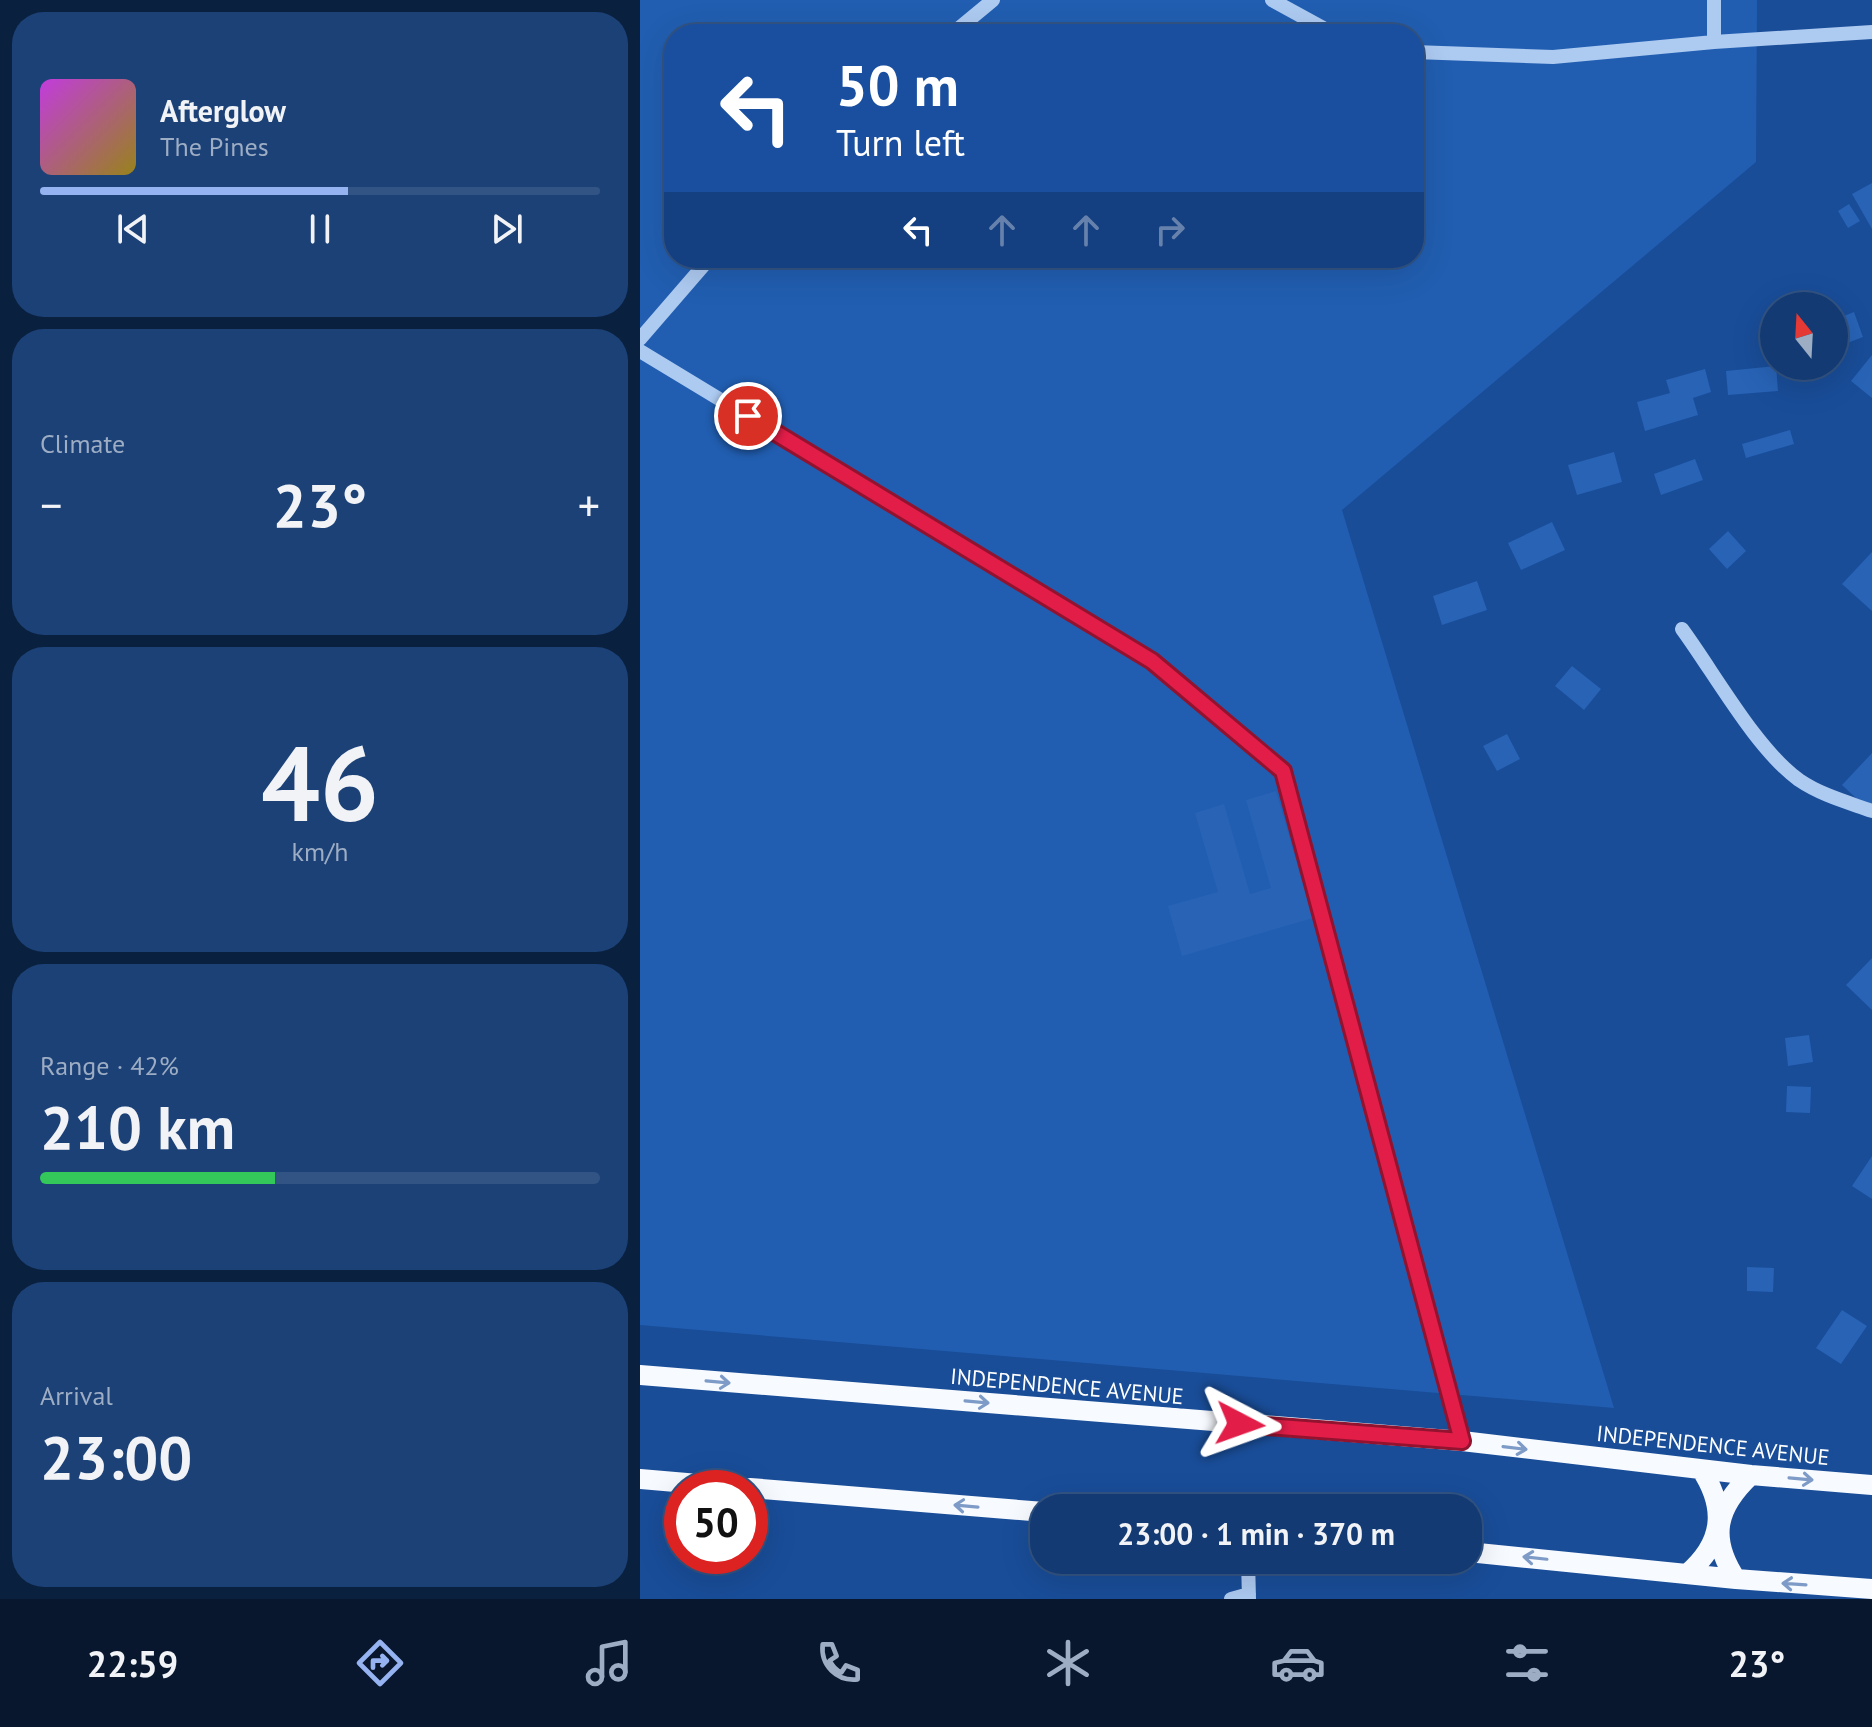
<!DOCTYPE html>
<html lang="en">
<head>
<meta charset="utf-8">
<style>
  :root { --surface:#133a72; --page:#1c4177; --text:#f1f3f6; --muted:#9dadc4; --line:#325484; --accent:#95b2f1 }
  body { margin:0; font-family:"PT Sans",sans-serif; background:var(--page); color:var(--text); height:100vh; display:flex; flex-direction:column; font-size:30px; white-space:nowrap }
  * { box-sizing:border-box; margin:0 }
  p { font-size:26px; color:var(--muted) }
  .icon { flex:none; width:44px; height:44px; fill:none; stroke:currentColor; stroke-width:2; stroke-linecap:round; stroke-linejoin:round }
  .map { position:relative; flex:1; overflow:hidden }
  .drawer { display:flex; flex-direction:column; gap:12px; padding:12px; background:#0a203f; width:640px }
  .drawer>* { flex:none }
  .guide { position:absolute; left:24px; top:24px; width:760px; height:244px; border-radius:32px; box-shadow:0 8px 32px #0002,0 0 0 2px var(--line); background:#1a4fa0; color:#fff; overflow:hidden }
  .needle { width:52px; rotate:342deg }
  .controls { position:absolute; left:1120px; top:292px; display:grid; gap:16px }
  .controls a { display:grid; place-items:center; width:88px; height:88px; border-radius:50%; background:var(--surface); box-shadow:0 8px 32px #0002,0 0 0 2px var(--line); font-size:40px }
  .speed { position:absolute; left:24px; top:1470px; display:flex; gap:16px; font-size:40px; font-weight:700; text-align:center }
  .speed>* { display:grid; place-content:center; width:104px; height:104px; border-radius:50%; background:var(--surface); box-shadow:0 8px 32px #0002,0 0 0 2px var(--line); line-height:1 }
  .speed .limit { border:12px solid #d22; background:#fff; color:#111 }
  .pin { position:absolute; display:grid; place-items:center; width:68px; height:68px; color:#fff; margin:-34px; border:4px solid #fff; border-radius:50%; box-shadow:0 2px 8px #0007 }
  .me { position:absolute; width:88px; margin:-44px; rotate:94deg; stroke-linejoin:round; filter:drop-shadow(0 0 6px #0008) }
  .turn { display:flex; align-items:center; gap:28px; height:168px; padding:0 40px; font-size:36px }
  .turn .icon { width:104px; height:104px; stroke-width:2.5 }
  .turn b { display:block; font-size:56px; line-height:68px }
  .lanes { display:flex; align-items:center; height:76px; padding:0 40px; background:#0003; justify-content:center; gap:40px; direction:ltr }
  .lanes .off { opacity:.35 }
  .big { font-size:60px; font-weight:800; line-height:1.1 }
  .drawer .tile { flex:1; display:flex; flex-direction:column; justify-content:center; gap:12px; min-width:0; padding:0 28px; border-radius:32px; background:var(--page) }
  .drawer .dial { align-items:center; gap:0 }
  .dial b { font-size:104px; line-height:1 }
  .song { display:flex; align-items:center; gap:24px }
  .cover { width:96px; height:96px; border-radius:12px; background:linear-gradient(135deg,hsl(290 70% 55%),hsl(50 70% 35%)) }
  .played { height:8px; border-radius:4px; background:linear-gradient(90deg,var(--accent) 55%,var(--line) 55%) }
  .keys { display:flex; justify-content:space-around; direction:ltr }
  .heat { display:flex; justify-content:space-between; align-items:center; font-size:44px; direction:ltr }
  .charge { height:12px; border-radius:6px; background:linear-gradient(90deg,#34c759 42%,var(--line) 0) }
  .trip { position:absolute; left:390px; top:1494px; width:452px; height:80px; border-radius:32px; background:var(--surface); box-shadow:0 8px 32px #0002,0 0 0 2px var(--line); font-weight:800; line-height:80px; text-align:center }
  .tabs { display:flex; height:128px; justify-content:space-around; align-items:center; background:#08172e; color:var(--muted) }
  .tabs .icon { width:56px; height:56px }
  .tabs .on { color:var(--accent) }
  .tabs b { font-size:36px; color:var(--text) }
  main { display:flex; flex:1; min-height:0 }
  .map>svg:first-child { display:block }
</style>
</head>
<body>
<main>
<section class="drawer">
<div class="tile">
<div class="song"><i class="cover"></i><div><b>Afterglow</b><p>The Pines</p></div></div>
<div class="played"></div>
<div class="keys"><svg class="icon" aria-label="previous" viewBox="0 0 24 24"><path d="M18 5L8 12l10 7zM5 5v14"/></svg><svg class="icon" aria-label="pause" viewBox="0 0 24 24"><path d="M8 5v14M16 5v14"/></svg><svg class="icon" aria-label="next" viewBox="0 0 24 24"><path d="M6 5l10 7-10 7zM19 5v14"/></svg></div>
</div>
<div class="tile"><p>Climate</p>
<div class="heat"><a>−</a><b class="big">23°</b><a>+</a></div>
</div>
<div class="tile dial"><b>46</b><p>km/h</p></div>
<div class="tile"><p>Range · 42%</p><b class="big">210 km</b><div class="charge"></div></div>
<div class="tile"><p>Arrival</p><b class="big">23:00</b></div>
</section>
<div class="map">
<svg width="1232" height="1599" viewBox="0 0 1232 1599">
  <rect width="100%" height="100%" fill="#194d98"/>
  <path fill="#215eb1" fill-rule="evenodd" d="M 0,0 L 1117,0 L 1116,162 L 702,510 L 974,1408 L 0,1325 ZM 34,34 L 774,34 L 774,258 L 34,258 Z"/>
  <path fill="#2863b6" d="M 1232,183 L 1232,229 L 1212,194 Z
    M 1209,204 L 1220,221 L 1208,228 L 1198,211 Z
    M 1214,312 L 1223,337 L 1194,348 L 1194,320 Z
    M 1232,355 L 1232,398 L 1211,381 Z
    M 1136,366 L 1138,391 L 1088,395 L 1086,371 Z
    M 1065,369 L 1071,392 L 1053,398 L 1058,415 L 1005,431 L 997,402 L 1030,393 L 1026,380 Z
    M 1150,430 L 1154,444 L 1106,458 L 1102,444 Z
    M 974,452 L 982,482 L 937,495 L 928,465 Z
    M 1055,459 L 1063,480 L 1021,495 L 1014,474 Z
    M 912,522 L 925,550 L 881,570 L 868,543 Z
    M 1088,531 L 1106,551 L 1087,569 L 1069,549 Z
    M 1232,552 L 1232,611 L 1202,584 Z
    M 837,581 L 847,610 L 802,625 L 793,596 Z
    M 932,666 L 961,689 L 944,710 L 915,686 Z
    M 867,734 L 880,759 L 857,771 L 843,746 Z
    M 1232,753 L 1232,813 L 1202,785 Z
    M 636,791 L 673,918 L 542,956 L 528,906 L 578,892 L 555,813 L 584,804 L 610,894 L 631,888 L 606,800 Z
    M 1232,958 L 1232,1010 L 1206,985 Z
    M 1169,1035 L 1173,1062 L 1148,1066 L 1145,1038 Z
    M 1147,1086 L 1171,1087 L 1170,1113 L 1146,1112 Z
    M 1232,1156 L 1232,1199 L 1212,1186 Z
    M 1107,1267 L 1134,1268 L 1133,1292 L 1107,1291 Z
    M 1202,1310 L 1227,1326 L 1201,1364 L 1176,1348 Z"/>
  <g fill="none" stroke-linecap="round" stroke-linejoin="round">
    <path stroke="#adcaf1" stroke-width="14" d="M 632,0 L 694,34
      M 312,34 L 353,0
      M 1074,42 L 1074,0
      M 774,52 L 913,57 L 1074,42 L 1232,32
      M 0,339 L 70,258
      M 0,351 L 512,661 L 643,771 L 822,1441
      M 1042,629 C 1075,674 1116,749 1159,780 C 1181,795 1207,802 1232,811
      M 608,1560 L 609,1599
      M 591,1599 L 609,1594"/>
    <path stroke="#f7faff" stroke-width="20" d="M 0,1375 L 822,1441 L 1111,1475 L 1232,1485
      M 0,1479 L 105,1488
      M 110,1488 L 404,1512
      M 828,1552 L 1096,1579 L 1232,1589
      M 1047,1574 C 1083,1543 1087,1509 1061,1469
      M 1096,1579 C 1069,1538 1076,1508 1111,1475"/>
  </g>
  <defs><path id="oneway-shaft" d="M-6 0H5M1.5-3L5.5 0L1.5 3" fill="none" stroke-width="1.6" stroke-linecap="round" stroke-linejoin="round" transform="scale(2)"/></defs>
  <g stroke="#7d9bc6">
    <use href="#oneway-shaft" transform="translate(78 1382) rotate(5)"/>
    <use href="#oneway-shaft" transform="translate(337 1402) rotate(5)"/>
    <use href="#oneway-shaft" transform="translate(875 1448) rotate(7)"/>
    <use href="#oneway-shaft" transform="translate(1161 1479) rotate(5)"/>
    <use href="#oneway-shaft" transform="translate(326 1506) rotate(-175)"/>
    <use href="#oneway-shaft" transform="translate(895 1558) rotate(-174)"/>
    <use href="#oneway-shaft" transform="translate(1154 1584) rotate(-176)"/>
  </g>
  <g fill="none" stroke-linecap="round" stroke-linejoin="round">
    <g stroke="#92132f" stroke-width="20">
      <path id="route" d="M 108,416 L 512,661 L 643,771 L 822,1441 L 600,1424"/>
    </g>
    <use href="#route" stroke="#e11d48" stroke-width="14"/>
  </g>
  <g text-anchor="middle" stroke-width="8" stroke-linejoin="round" paint-order="stroke">
    <g font-size="22" fill="#fff" stroke="#194d98">
      <text transform="translate(427 1386) rotate(5)" y="8">INDEPENDENCE AVENUE</text>
      <text transform="translate(1073 1445) rotate(6)" y="8">INDEPENDENCE AVENUE</text>
    </g>
  </g>
</svg>
<div class="controls">
<a><svg class="needle" viewBox="-14 -14 28 28"><path d="M0-13l5 13h-10z" fill="#e53935"/><path d="M0 13l5-13h-10z" fill="#9dadc4"/></svg></a>
</div>
<div class="speed"><div class="limit">50</div></div>
<div class="pin" style="left:108px;top:416px;background:#d93025"><svg class="icon" aria-label="arrive" viewBox="0 0 24 24"><path d="M6 21V4h12l-3 4 3 4H6"/></svg></div>
<svg class="me" style="left:600px;top:1424px" viewBox="-20 -20 40 40"><path d="M0-17L14 15 0 8-14 15z" fill="#e11d48" stroke="#fff" stroke-width="4"/></svg>
<div class="trip">23:00 · 1 min · 370 m</div>
<div class="guide">
<div class="turn"><svg class="icon" aria-label="left" viewBox="0 0 24 24"><path d="M17 20v-9H6M10 6l-5 5 5 5"/></svg><div><b>50 m</b>Turn left</div></div>
<div class="lanes"><svg class="icon" aria-label="left" viewBox="0 0 24 24"><path d="M17 20v-9H6M10 6l-5 5 5 5"/></svg><svg class="icon off" aria-label="ahead" viewBox="0 0 24 24"><path d="M12 20V5M6 11l6-6 6 6"/></svg><svg class="icon off" aria-label="ahead" viewBox="0 0 24 24"><path d="M12 20V5M6 11l6-6 6 6"/></svg><svg class="icon off" aria-label="right" viewBox="0 0 24 24"><path d="M7 20v-9h11M14 6l5 5-5 5"/></svg></div>
</div>
</div>
</main>
<nav class="tabs">
<b>22:59</b>
<svg class="icon on" aria-label="directions" viewBox="0 0 24 24"><path d="M12 3l9 9-9 9-9-9zM9 14v-3h6M13 9l2 2-2 2"/></svg>
<svg class="icon" aria-label="music" viewBox="0 0 24 24"><path d="M9 18V5l10-2v13"/><circle cx="6" cy="18" r="3"/><circle cx="16" cy="16" r="3"/></svg>
<svg class="icon" aria-label="phone" viewBox="0 0 24 24"><path d="M5 4h4l2 5-3 2q2 4 5 5l2-3 5 2v4C11 20 4 13 5 4z"/></svg>
<svg class="icon" aria-label="climate" viewBox="0 0 24 24"><path d="M12 3v18M4 7l16 10M4 17L20 7"/></svg>
<svg class="icon" aria-label="car" viewBox="0 0 24 24"><path d="M5 17H2v-5l4-1 3-4h7l3 4 3 1v5h-3M9 17h6M6 11h13"/><circle cx="7" cy="17" r="2"/><circle cx="17" cy="17" r="2"/></svg>
<svg class="icon" aria-label="filters" viewBox="0 0 24 24"><path d="M4 7h16M4 17h16"/><circle cx="9" cy="7" r="2"/><circle cx="15" cy="17" r="2"/></svg>
<b>23°</b>
</nav>
</body>
</html>
